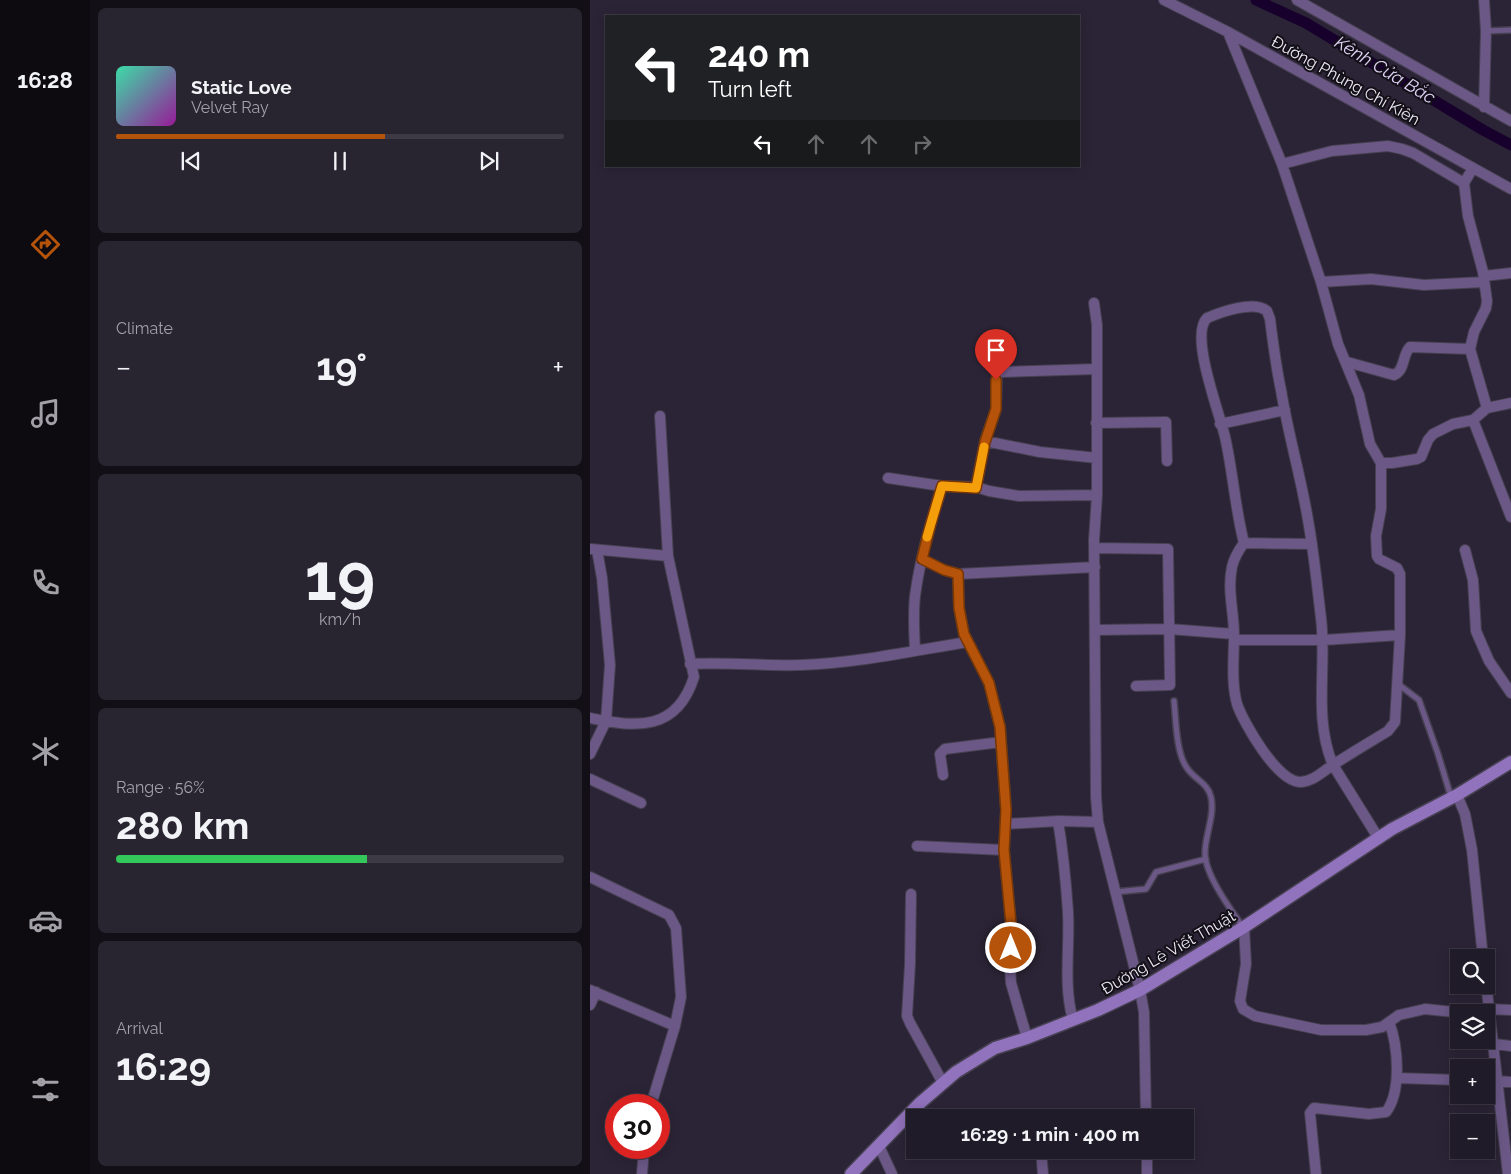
<!DOCTYPE html>
<html lang="en">
<head>
<meta charset="utf-8">
<style>
  :root { --surface:#201b28; --page:#282430; --text:#f1f3f6; --muted:#a2a1a8; --line:#3d3945; --accent:#b45309 }
  body { margin:0; font-family:Raleway,sans-serif; background:var(--page); color:var(--text); height:100vh; display:flex; flex-direction:column; font-size:19px; white-space:nowrap }
  * { box-sizing:border-box; margin:0 }
  p { font-size:16px; color:var(--muted) }
  .icon { flex:none; width:28px; height:28px; fill:none; stroke:currentColor; stroke-width:2; stroke-linecap:round; stroke-linejoin:round }
  .map { position:relative; flex:1; overflow:hidden }
  .details { display:flex; flex-direction:column; gap:8px; padding:8px; background:#120f16; width:500px }
  .details>* { flex:none }
  .banner { position:absolute; left:15px; top:15px; width:475px; height:152px; border-radius:0px; box-shadow:0 2px 12px #0003,0 0 0 1px var(--line); background:#202124; color:#fff; overflow:hidden }
  .tools { position:absolute; left:860px; top:949px; display:grid; gap:10px }
  .tools a { display:grid; place-items:center; width:45px; height:45px; border-radius:0px; background:var(--surface); box-shadow:0 2px 12px #0003,0 0 0 1px var(--line); font-size:25px }
  .speed { position:absolute; left:15px; top:1094px; display:flex; gap:10px; font-size:25px; font-weight:700; text-align:center }
  .speed>* { display:grid; place-content:center; width:65px; height:65px; border-radius:50%; background:var(--surface); box-shadow:0 2px 12px #0003,0 0 0 1px var(--line); line-height:1 }
  .speed .limit { border:8px solid #d22; background:#fff; color:#111 }
  .pin { position:absolute; display:grid; place-items:center; width:42px; height:42px; color:#fff; margin:-51px -21px; border-radius:50% 50% 50% 0; rotate:-45deg; box-shadow:0 0 5px #0007 }
  .pin .icon { rotate:45deg }
  .me { position:absolute; width:55px; margin:-28px; rotate:0deg; stroke-linejoin:round; filter:drop-shadow(0 0 4px #0008) }
  .turn { display:flex; align-items:center; gap:18px; height:105px; padding:0 20px; font-size:22px }
  .turn .icon { width:65px; height:65px; stroke-width:2.5 }
  .turn b { display:block; font-size:35px; line-height:42px }
  .lanes { display:flex; align-items:center; height:48px; padding:0 20px; background:#0003; justify-content:center; gap:25px; direction:ltr }
  .lanes .off { opacity:.35 }
  .big { font-size:38px; font-weight:700; line-height:1.1 }
  .details .widget { flex:1; display:flex; flex-direction:column; justify-content:center; gap:8px; min-width:0; padding:0 18px; border-radius:8px; background:var(--page) }
  .details .dial { align-items:center; gap:0 }
  .dial b { font-size:65px; line-height:1 }
  .song { display:flex; align-items:center; gap:15px }
  .cover { width:60px; height:60px; border-radius:8px; background:linear-gradient(135deg,hsl(160 70% 55%),hsl(300 70% 35%)) }
  .played { height:5px; border-radius:2px; background:linear-gradient(90deg,var(--accent) 60%,var(--line) 60%) }
  .keys { display:flex; justify-content:space-around; direction:ltr }
  .heat { display:flex; justify-content:space-between; align-items:center; font-size:28px; direction:ltr }
  .charge { height:8px; border-radius:4px; background:linear-gradient(90deg,#34c759 56%,var(--line) 0) }
  .trip { position:absolute; left:316px; top:1109px; width:288px; height:50px; border-radius:0px; background:var(--surface); box-shadow:0 2px 12px #0003,0 0 0 1px var(--line); font-weight:700; line-height:50px; text-align:center }
  main { display:flex; flex:1; min-height:0 }
  .menu { display:flex; flex-direction:column; width:90px; justify-content:space-around; align-items:center; background:#0d0b10; color:var(--muted) }
  .menu .icon { width:35px; height:35px }
  .menu .current { color:var(--accent) }
  .menu b { font-size:22px; color:var(--text) }
  .map>svg:first-child { display:block }
</style>
</head>
<body>
<main>
<nav class="menu">
<b>16:28</b>
<svg class="icon current" aria-label="directions" viewBox="0 0 24 24"><path d="M12 3l9 9-9 9-9-9zM9 14v-3h6M13 9l2 2-2 2"/></svg>
<svg class="icon" aria-label="music" viewBox="0 0 24 24"><path d="M9 18V5l10-2v13"/><circle cx="6" cy="18" r="3"/><circle cx="16" cy="16" r="3"/></svg>
<svg class="icon" aria-label="phone" viewBox="0 0 24 24"><path d="M5 4h4l2 5-3 2q2 4 5 5l2-3 5 2v4C11 20 4 13 5 4z"/></svg>
<svg class="icon" aria-label="climate" viewBox="0 0 24 24"><path d="M12 3v18M4 7l16 10M4 17L20 7"/></svg>
<svg class="icon" aria-label="car" viewBox="0 0 24 24"><path d="M5 17H2v-5l4-1 3-4h7l3 4 3 1v5h-3M9 17h6M6 11h13"/><circle cx="7" cy="17" r="2"/><circle cx="17" cy="17" r="2"/></svg>
<svg class="icon" aria-label="filters" viewBox="0 0 24 24"><path d="M4 7h16M4 17h16"/><circle cx="9" cy="7" r="2"/><circle cx="15" cy="17" r="2"/></svg>
</nav>
<section class="details">
<div class="widget">
<div class="song"><i class="cover"></i><div><b>Static Love</b><p>Velvet Ray</p></div></div>
<div class="played"></div>
<div class="keys"><svg class="icon" aria-label="previous" viewBox="0 0 24 24"><path d="M18 5L8 12l10 7zM5 5v14"/></svg><svg class="icon" aria-label="pause" viewBox="0 0 24 24"><path d="M8 5v14M16 5v14"/></svg><svg class="icon" aria-label="next" viewBox="0 0 24 24"><path d="M6 5l10 7-10 7zM19 5v14"/></svg></div>
</div>
<div class="widget"><p>Climate</p>
<div class="heat"><a>−</a><b class="big">19°</b><a>+</a></div>
</div>
<div class="widget dial"><b>19</b><p>km/h</p></div>
<div class="widget"><p>Range · 56%</p><b class="big">280 km</b><div class="charge"></div></div>
<div class="widget"><p>Arrival</p><b class="big">16:29</b></div>
</section>
<div class="map">
<svg width="921" height="1174" viewBox="0 0 921 1174">
  <rect width="100%" height="100%" fill="#2b2436"/>
  <g fill="none" stroke-linecap="round" stroke-linejoin="round">
    <path stroke="#17012c" stroke-width="11" d="M 666,0 L 716,23 L 893,130 L 921,145"/>
    <g stroke="#464051" stroke-width="8">
      <path id="service" d="M 896,31 L 921,30
        M 808,684 L 829,700 L 848,754 L 861,797
        M 584,701 C 586,720 586,753 597,768 C 604,779 618,783 621,797 C 625,815 615,835 615,853 C 615,875 641,910 653,927
        M 525,892 L 556,889 L 566,872 L 616,859"/>
    </g>
    <g stroke="#464051" stroke-width="12">
      <path id="minor" d="M 574,0 L 638,32 L 921,189
        M 707,0 L 921,121
        M 894,0 L 896,31 L 894,107
        M 638,32 L 692,164 L 731,282 L 748,344 L 769,395 L 780,444 L 791,463 L 802,463 L 827,459 L 831,457 L 838,440 L 843,434 L 863,424 L 883,420 L 897,408 L 921,403
        M 692,164 L 742,151 L 798,146 L 812,149 L 823,153 L 874,183
        M 883,168 L 874,183 L 878,216 L 893,272 L 897,301 L 896,308 L 884,332 L 880,349 L 897,408
        M 894,276 L 921,273
        M 731,282 L 781,279 L 834,285 L 894,282
        M 504,303 L 507,325 L 507,495 L 504,540 L 506,797 L 508,822 L 550,990 L 554,1012 L 556,1118
        M 757,362 L 804,375 C 815,371 812,355 820,347 L 880,349
        M 883,420 L 921,517
        M 506,423 L 576,422 L 577,461
        M 630,424 L 695,410
        M 395,441 L 450,452 L 507,458
        M 298,478 L 352,486 L 386,487 L 399,491 L 429,496 L 507,495
        M 386,487 L 395,441 L 406,409 L 407,375 L 411,372 L 507,369
        M 654,543 C 645,508 643,472 635,437 C 630,414 599,335 617,318 C 631,312 664,300 677,311 L 680,319 C 683,343 686,367 691,390 C 698,434 711,477 718,520 C 724,553 727,586 731,618 C 737,667 723,718 743,765 L 789,839
        M 654,543 C 648,551 644,558 642,567 C 637,590 644,612 644,635 C 644,657 641,682 647,704 C 654,724 687,781 710,782 C 723,782 733,771 743,765 C 761,753 780,742 798,731 L 805,722 L 810,635 L 810,574 L 807,568 L 789,559 L 787,556 L 786,536 L 791,509 L 791,463
        M 654,543 L 722,544
        M 505,548 L 578,549 L 580,685 L 546,686
        M 1,549 L 78,556
        M 875,550 L 883,580 L 886,631 L 899,661 L 921,693
        M 332,559 L 354,570 L 368,574 L 505,567
        M 368,574 L 369,608 L 374,634 L 399,683 L 410,727 L 416,810 L 414,850 L 421,924 L 420,968 L 421,983 L 437,1038
        M 505,630 L 579,629 L 644,634
        M 644,640 L 734,640 L 810,635
        M 325,650 C 324,632 323,614 325,596 C 330,558 341,522 352,486
        M 100,664 C 137,662 174,666 211,665 C 267,663 322,651 377,642
        M 0,718 C 47,728 87,731 104,677 L 78,556 L 70,416
        M 0,754 L 16,721 L 20,665 L 12,578 L 7,550
        M 353,775 L 350,754 L 355,749 L 411,742
        M 0,779 L 51,803
        M 867,795 L 875,814 L 882,850 L 893,958
        M 468,821 C 473,851 476,882 478,912 C 480,948 473,985 483,1020
        M 416,824 L 468,821 L 508,822
        M 327,846 L 414,850
        M 0,877 L 79,915 L 86,928 L 91,997 L 85,1026 L 61,1105
        M 321,894 L 320,964 L 317,1016 L 320,1023 L 353,1083
        M 654,927 L 656,964 L 650,1001 L 653,1009 L 665,1016 L 731,1030 L 776,1030 L 792,1027 L 809,1015 L 835,1009 L 864,1012 L 899,1009 L 921,1010
        M 896,983 L 918,1174
        M 0,990 L 85,1026
        M 0,1005 L 6,992
        M 905,1044 L 921,1046
        M 807,1078 L 869,1080
        M 896,1080 L 921,1082
        M 289,1146 L 302,1174
        M 451,1150 L 453,1174
        M 557,1150 L 557,1174
        M 52,1174 L 54,1148
        M 726,1174 L 720,1113 L 724,1108 L 779,1114 L 796,1112 C 812,1091 808,1045 799,1022"/>
    </g>
    <g stroke="#464051" stroke-width="15">
      <path id="secondary" d="M 261,1174 L 330,1103 L 366,1072 L 405,1048 L 437,1038 L 508,1010 L 550,990 L 654,927 L 802,829 L 867,795 L 921,762"/>
    </g>
    <use href="#service" stroke="#6b5886" stroke-width="5"/>
    <use href="#minor" stroke="#6b5886" stroke-width="10"/>
    <use href="#secondary" stroke="#9172bc" stroke-width="12"/>
  </g>
  <g fill="none" stroke-linecap="round" stroke-linejoin="round">
    <g stroke="#753606" stroke-width="12">
      <path id="route" d="M 406,380 L 406,409 L 395,442 L 386,488 L 352,486 L 341,523 L 332,559 L 354,570 L 368,574 L 369,608 L 374,634 L 399,683 L 410,727 L 416,810 L 414,850 L 421,924 L 421,948"/>
    </g>
    <use href="#route" stroke="#b45309" stroke-width="9"/>
    <path stroke="#f59e0b" stroke-width="9" d="M 337,537 L 352,486 L 386,488 L 394,447"/>
  </g>
  <g text-anchor="middle" stroke-width="4" stroke-linejoin="round" paint-order="stroke">
    <g font-size="16" fill="#ede9f5" stroke="#120f17">
      <text transform="translate(756 80) rotate(29)" y="6">Đường Phùng Chí Kiên</text>
      <text transform="translate(578 952) rotate(-30)" y="6">Đường Lê Viết Thuật</text>
    </g>
    <g font-size="18" font-style="italic" fill="#e0d1f8" stroke="#120f17">
      <text transform="translate(795 70) rotate(31)" y="6">Kênh Cửa Bắc</text>
    </g>
  </g>
</svg>
<div class="tools">
<a><svg class="icon" aria-label="search" viewBox="0 0 24 24"><circle cx="10" cy="10" r="6"/><path d="M15 15l6 6"/></svg></a>
<a><svg class="icon" aria-label="layers" viewBox="0 0 24 24"><path d="M12 4l9 5-9 5-9-5zM3 14l9 5 9-5"/></svg></a>
<a>+</a>
<a>−</a>
</div>
<div class="speed"><div class="limit">30</div></div>
<div class="pin" style="left:406px;top:380px;background:#d93025"><svg class="icon" aria-label="arrive" viewBox="0 0 24 24"><path d="M6 21V4h12l-3 4 3 4H6"/></svg></div>
<svg class="me" style="left:421px;top:948px" viewBox="-20 -20 40 40"><circle r="17" fill="#b45309" stroke="#fff" stroke-width="3"/><path d="M0-11L8 9 0 5-8 9z" fill="#fff"/></svg>
<div class="trip">16:29 · 1 min · 400 m</div>
<div class="banner">
<div class="turn"><svg class="icon" aria-label="left" viewBox="0 0 24 24"><path d="M17 20v-9H6M10 6l-5 5 5 5"/></svg><div><b>240 m</b>Turn left</div></div>
<div class="lanes"><svg class="icon" aria-label="left" viewBox="0 0 24 24"><path d="M17 20v-9H6M10 6l-5 5 5 5"/></svg><svg class="icon off" aria-label="ahead" viewBox="0 0 24 24"><path d="M12 20V5M6 11l6-6 6 6"/></svg><svg class="icon off" aria-label="ahead" viewBox="0 0 24 24"><path d="M12 20V5M6 11l6-6 6 6"/></svg><svg class="icon off" aria-label="right" viewBox="0 0 24 24"><path d="M7 20v-9h11M14 6l5 5-5 5"/></svg></div>
</div>
</div>
</main>
</body>
</html>
